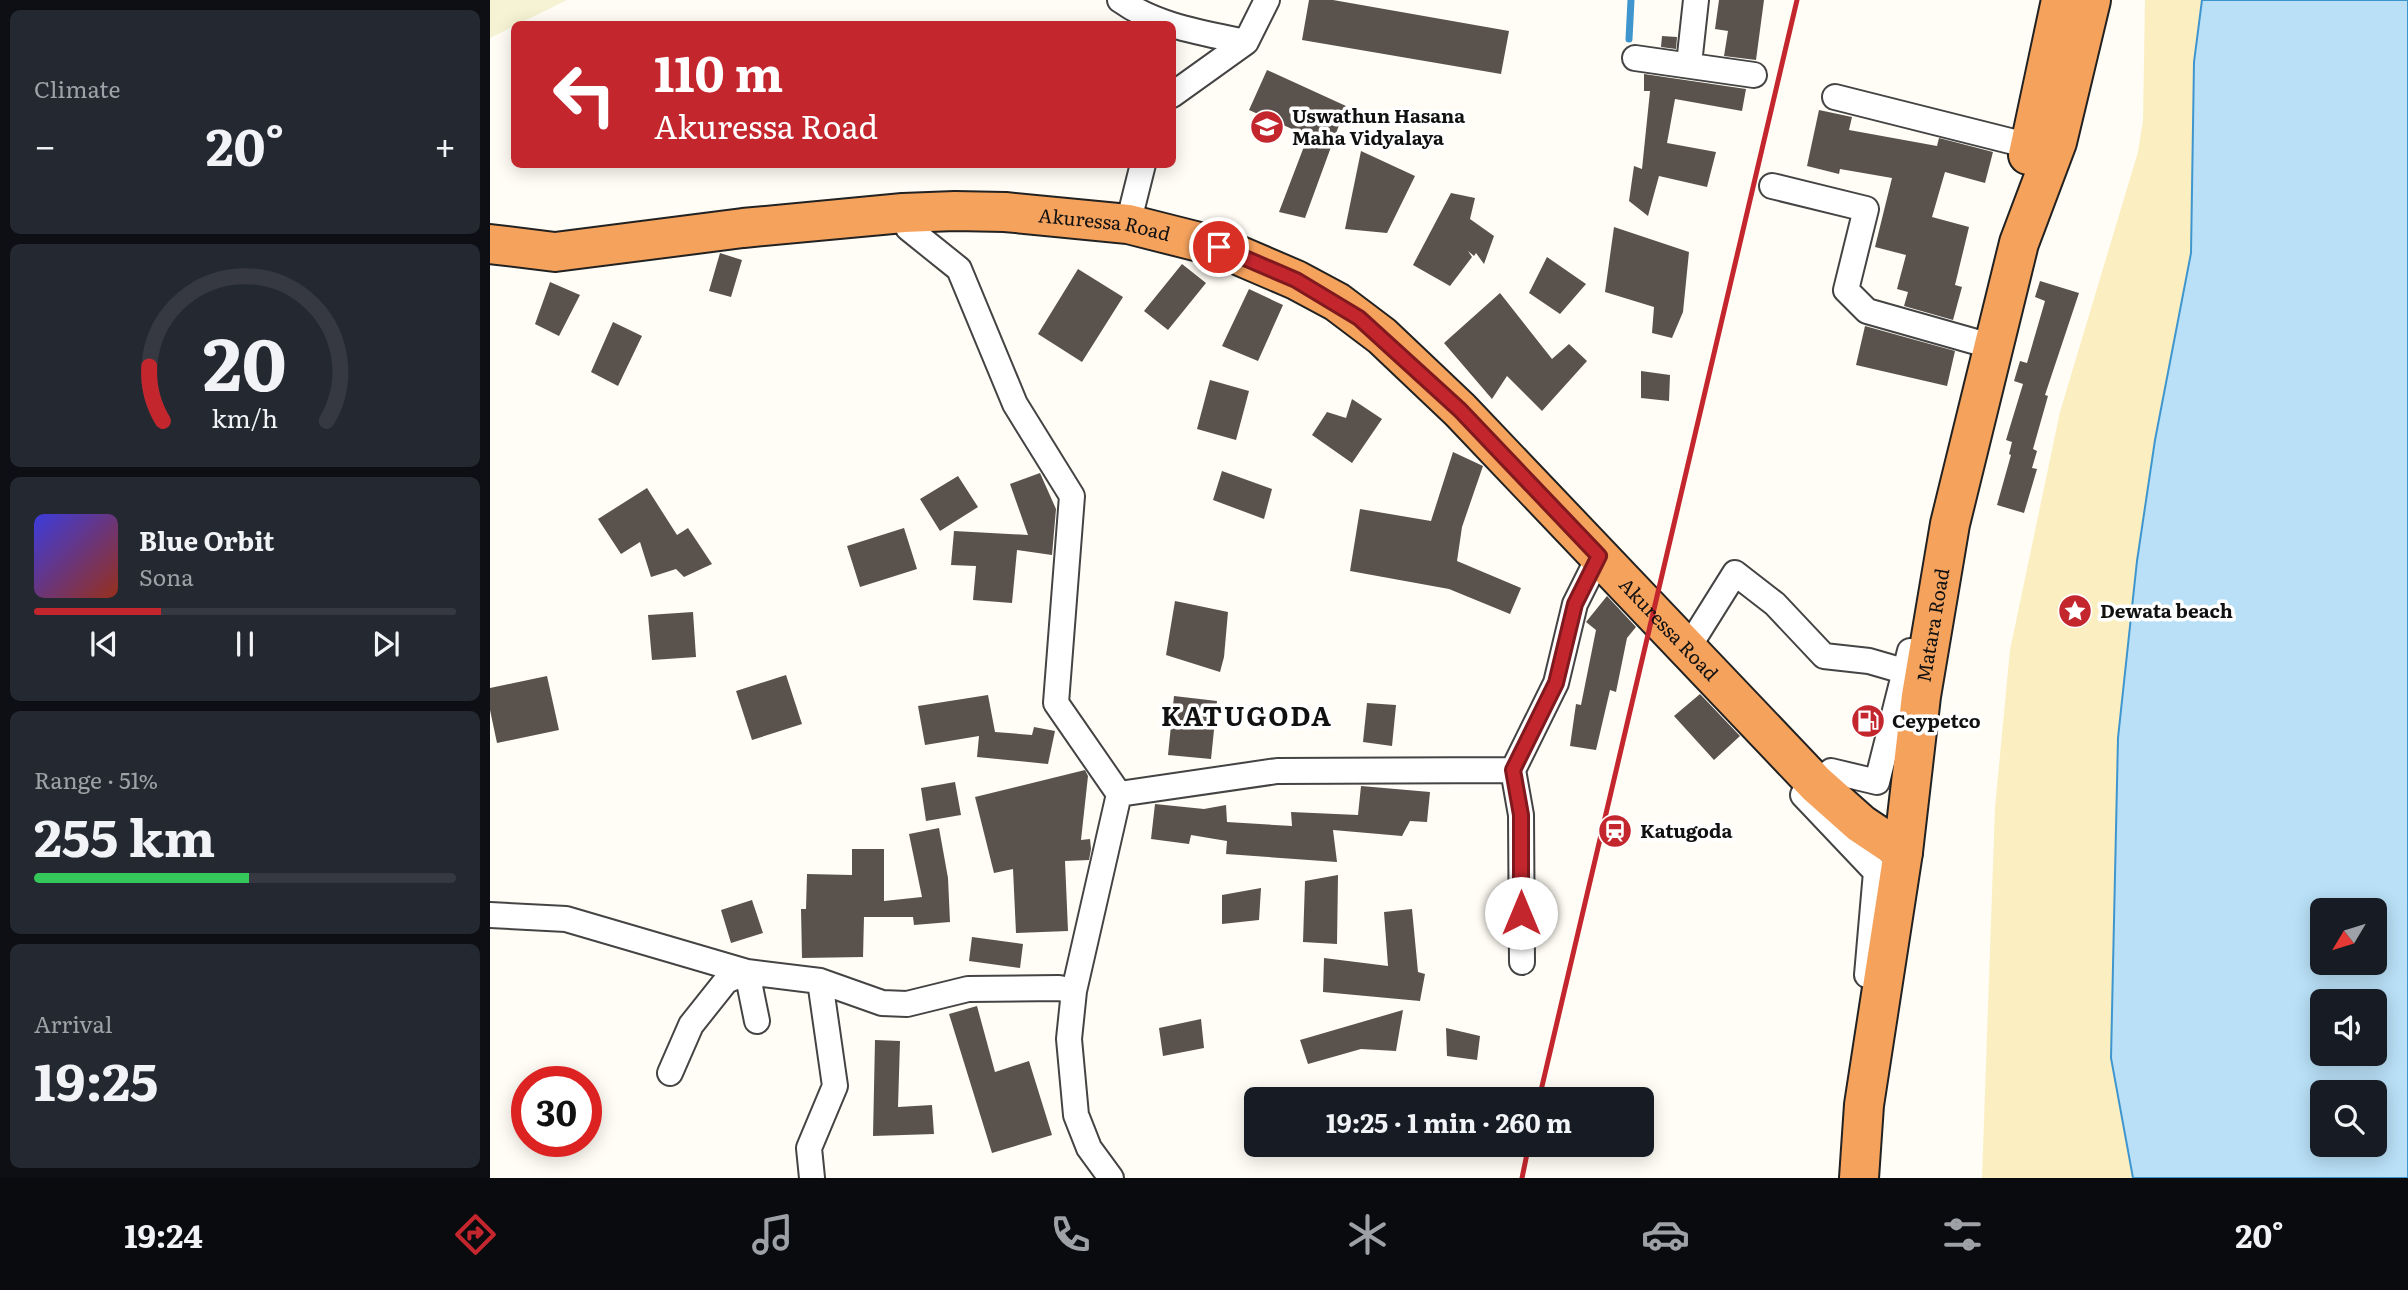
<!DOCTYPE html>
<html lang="en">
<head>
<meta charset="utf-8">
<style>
  :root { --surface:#171b24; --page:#242831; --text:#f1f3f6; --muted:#9ea1a6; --line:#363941; --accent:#c4262e }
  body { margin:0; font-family:Literata,serif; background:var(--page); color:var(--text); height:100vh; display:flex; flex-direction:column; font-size:26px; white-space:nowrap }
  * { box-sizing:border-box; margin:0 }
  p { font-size:23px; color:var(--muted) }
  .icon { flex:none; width:38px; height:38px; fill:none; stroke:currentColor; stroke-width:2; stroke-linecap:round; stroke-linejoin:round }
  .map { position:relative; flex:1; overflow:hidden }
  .side { display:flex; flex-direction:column; gap:10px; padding:10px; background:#0d0f14; width:490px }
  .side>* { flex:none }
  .guide { position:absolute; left:21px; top:21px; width:665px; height:147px; border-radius:10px; box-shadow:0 4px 18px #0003; background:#c4262e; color:#fff; overflow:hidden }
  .needle { width:46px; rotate:232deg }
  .tools { position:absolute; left:1820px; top:898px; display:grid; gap:14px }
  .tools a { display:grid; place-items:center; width:77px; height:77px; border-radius:10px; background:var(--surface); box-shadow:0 4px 18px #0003; font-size:35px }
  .speed { position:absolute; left:21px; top:1066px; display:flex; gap:14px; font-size:35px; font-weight:700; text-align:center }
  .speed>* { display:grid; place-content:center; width:91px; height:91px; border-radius:50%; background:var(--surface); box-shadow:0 4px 18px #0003; line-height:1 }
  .speed .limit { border:10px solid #d22; background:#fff; color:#111 }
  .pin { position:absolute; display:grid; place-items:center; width:60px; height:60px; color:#fff; margin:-30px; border:4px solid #fff; border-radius:50%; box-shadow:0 2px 7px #0007 }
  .me { position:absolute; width:77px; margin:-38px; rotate:0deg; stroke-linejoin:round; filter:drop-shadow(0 0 5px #0008) }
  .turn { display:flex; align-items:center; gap:24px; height:147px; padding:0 28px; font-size:32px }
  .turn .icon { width:91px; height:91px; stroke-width:2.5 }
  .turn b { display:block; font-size:49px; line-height:60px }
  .big { font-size:52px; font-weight:700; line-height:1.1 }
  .side .card { flex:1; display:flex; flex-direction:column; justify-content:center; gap:10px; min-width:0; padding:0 24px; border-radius:10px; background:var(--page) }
  .side .dial { align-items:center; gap:0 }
  .dial svg { height:182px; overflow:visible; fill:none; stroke:var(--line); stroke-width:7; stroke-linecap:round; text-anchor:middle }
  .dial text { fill:var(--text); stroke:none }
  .song { display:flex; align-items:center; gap:21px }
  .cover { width:84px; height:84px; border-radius:10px; background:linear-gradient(135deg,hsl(240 70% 55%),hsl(10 70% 35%)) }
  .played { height:7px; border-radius:4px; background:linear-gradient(90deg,var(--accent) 30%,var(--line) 30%) }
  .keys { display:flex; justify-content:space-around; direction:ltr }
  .heat { display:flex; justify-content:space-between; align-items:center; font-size:38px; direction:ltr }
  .charge { height:10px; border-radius:5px; background:linear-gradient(90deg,#34c759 51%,var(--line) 0) }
  .trip { position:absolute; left:754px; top:1087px; width:410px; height:70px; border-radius:10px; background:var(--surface); box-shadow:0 4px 18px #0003; font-weight:700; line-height:70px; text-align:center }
  .tabs { display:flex; height:112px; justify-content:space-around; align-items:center; background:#090b0e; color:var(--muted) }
  .tabs .icon { width:49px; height:49px }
  .tabs .selected { color:var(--accent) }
  .tabs b { font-size:32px; color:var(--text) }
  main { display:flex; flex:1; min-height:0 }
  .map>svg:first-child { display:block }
</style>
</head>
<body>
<main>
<section class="side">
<div class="card"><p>Climate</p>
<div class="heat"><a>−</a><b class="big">20°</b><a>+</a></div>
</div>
<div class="card dial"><svg viewBox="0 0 100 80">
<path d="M14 69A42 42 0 1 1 86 69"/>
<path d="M14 69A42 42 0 0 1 8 45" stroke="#c4262e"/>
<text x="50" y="56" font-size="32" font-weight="700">20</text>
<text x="50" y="72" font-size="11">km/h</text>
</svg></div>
<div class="card">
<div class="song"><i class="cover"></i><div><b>Blue Orbit</b><p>Sona</p></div></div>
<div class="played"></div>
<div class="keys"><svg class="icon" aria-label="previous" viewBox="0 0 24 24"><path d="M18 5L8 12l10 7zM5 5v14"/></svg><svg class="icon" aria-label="pause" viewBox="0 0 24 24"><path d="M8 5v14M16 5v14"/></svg><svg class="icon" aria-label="next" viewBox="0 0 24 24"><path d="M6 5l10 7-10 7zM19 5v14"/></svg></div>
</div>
<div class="card"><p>Range · 51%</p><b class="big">255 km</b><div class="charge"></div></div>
<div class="card"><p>Arrival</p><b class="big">19:25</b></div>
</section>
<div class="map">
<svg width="1918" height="1178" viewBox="0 0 1918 1178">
  <rect width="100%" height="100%" fill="#fffdf5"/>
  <path fill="#f6f3d4" d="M 0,0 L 77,0 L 0,38 Z"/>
  <path fill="#fbeec1" d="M 1655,0 L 1712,0 L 1704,62 L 1701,253 L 1665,440 L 1621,1058 L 1643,1178 L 1492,1178 L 1505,808 L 1520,650 L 1570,412 L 1648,152 L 1653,120 Z"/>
  <path fill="#b9e0f7" stroke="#3f96cf" stroke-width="2" fill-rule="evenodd" d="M 1712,0 L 1918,0 L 1918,1178 L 1643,1178 L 1621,1058 L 1628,738 L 1647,561 L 1665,440 L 1701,253 L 1704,62 ZM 1832,910 L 1885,910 L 1885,962 L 1832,962 ZM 1832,1001 L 1885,1001 L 1885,1054 L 1832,1054 ZM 1832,1092 L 1885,1092 L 1885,1144 L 1832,1144 Z"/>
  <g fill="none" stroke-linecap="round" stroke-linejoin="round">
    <path stroke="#3f96cf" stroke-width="7" d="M 1139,39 L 1141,0"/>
  </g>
  <path fill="#5a524d" d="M 819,0 L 843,0 L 1019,31 L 1011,74 L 812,40 Z
    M 1229,0 L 1274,0 L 1266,60 L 1234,56 L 1238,31 L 1225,29 Z
    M 1172,36 L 1187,37 L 1186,49 L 1171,47 Z
    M 777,70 L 856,106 L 815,218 L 789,212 L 818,136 L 759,110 Z
    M 1154,74 L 1256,89 L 1252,111 L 1185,99 L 1177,143 L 1226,152 L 1217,187 L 1169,176 L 1158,216 L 1139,201 L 1144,166 L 1152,169 L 1160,91 L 1154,91 Z
    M 1329,110 L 1362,117 L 1359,130 L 1447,146 L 1449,138 L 1503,152 L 1495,183 L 1455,172 L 1442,217 L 1479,227 L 1465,285 L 1472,287 L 1463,320 L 1414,306 L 1418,292 L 1407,289 L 1416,255 L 1385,247 L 1402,178 L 1350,169 L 1349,174 L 1317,166 Z
    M 871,151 L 925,176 L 897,233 L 855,229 Z
    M 961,193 L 985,198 L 980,219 L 1004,236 L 994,264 L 986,253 L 984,256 L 978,251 L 982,257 L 960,286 L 923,265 Z
    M 1124,227 L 1199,252 L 1193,312 L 1182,338 L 1162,333 L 1164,307 L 1115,292 Z
    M 230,253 L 252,260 L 241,297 L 219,291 Z
    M 1057,257 L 1096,284 L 1070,314 L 1039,293 Z
    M 692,264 L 716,283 L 678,330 L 654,311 Z
    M 588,269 L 633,297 L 592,362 L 548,334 Z
    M 1550,281 L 1589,293 L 1555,395 L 1558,396 L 1543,449 L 1547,451 L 1542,468 L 1547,469 L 1534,513 L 1507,505 L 1521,455 L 1519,454 L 1522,442 L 1516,440 L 1533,384 L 1524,381 L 1530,361 L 1537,363 L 1555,301 L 1545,297 Z
    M 60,282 L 90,295 L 69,336 L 45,324 Z
    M 759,289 L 793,305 L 768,361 L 732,346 Z
    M 1010,293 L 1062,359 L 1079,344 L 1097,361 L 1052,411 L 1017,376 L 1002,399 L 954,343 Z
    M 123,322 L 152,336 L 128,386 L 101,372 Z
    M 1375,326 L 1465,351 L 1457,386 L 1366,365 Z
    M 1151,371 L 1180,375 L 1179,401 L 1151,398 Z
    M 720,380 L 759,391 L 746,440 L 707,429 Z
    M 862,399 L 892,419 L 862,463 L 822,435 L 837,412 L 856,418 Z
    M 963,452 L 993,466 L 972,527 L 967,561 L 1031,588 L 1020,614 L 959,589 L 860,571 L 870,509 L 941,521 Z
    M 732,471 L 782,489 L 774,519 L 723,500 Z
    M 550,473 L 566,509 L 562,555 L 527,550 L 522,603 L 483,600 L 486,566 L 461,565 L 464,531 L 538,535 L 520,484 Z
    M 468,476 L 488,507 L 450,531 L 430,499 Z
    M 157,488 L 187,535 L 198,528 L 222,564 L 194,577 L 186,569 L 161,577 L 150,542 L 131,554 L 108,519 Z
    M 414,528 L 427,569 L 370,587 L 357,546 Z
    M 1117,596 L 1146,627 L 1137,638 L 1126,692 L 1120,690 L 1106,750 L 1080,746 L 1086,704 L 1091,705 L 1106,630 L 1096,622 Z
    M 685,601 L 738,612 L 734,657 L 730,672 L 676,655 Z
    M 203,612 L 206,657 L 162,660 L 158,615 Z
    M 296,675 L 312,724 L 262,740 L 246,691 Z
    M 57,676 L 69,730 L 7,743 L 0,710 L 0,688 Z
    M 1210,694 L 1250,736 L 1224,760 L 1184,716 Z
    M 498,695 L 505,732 L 542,735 L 544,727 L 565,731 L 558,764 L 487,757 L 489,736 L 435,745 L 428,706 Z
    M 684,696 L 727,701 L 721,759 L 678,755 Z
    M 877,703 L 906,705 L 902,746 L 873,742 Z
    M 595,770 L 598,776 L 591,840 L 600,839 L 601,849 L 599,860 L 575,861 L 578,931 L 526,933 L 523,869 L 504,873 L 485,797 Z
    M 465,782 L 471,815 L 436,821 L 431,788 Z
    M 871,786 L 940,792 L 937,822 L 920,821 L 912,836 L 843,830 L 847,862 L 736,854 L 737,841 L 701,835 L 699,844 L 661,839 L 665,804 L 714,809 L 736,805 L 737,822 L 802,826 L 801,812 L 868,815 Z
    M 449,828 L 458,878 L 460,922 L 424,925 L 423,917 L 374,917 L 373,957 L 312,958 L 311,909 L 316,909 L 317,874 L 362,875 L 362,849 L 394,849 L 394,901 L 432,897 L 419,834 Z
    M 848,875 L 847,944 L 813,942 L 815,881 Z
    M 771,888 L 769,920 L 732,924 L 732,895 Z
    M 262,900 L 273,933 L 241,943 L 231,910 Z
    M 922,909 L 928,972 L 935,974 L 930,1001 L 833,992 L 834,958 L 898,966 L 894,912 Z
    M 482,937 L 533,944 L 530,968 L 479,961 Z
    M 487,1006 L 505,1072 L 539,1061 L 562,1135 L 502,1153 L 459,1014 Z
    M 913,1010 L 906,1051 L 871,1049 L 818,1064 L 810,1040 Z
    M 711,1019 L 714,1048 L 673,1056 L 669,1028 Z
    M 956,1028 L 990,1036 L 987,1060 L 957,1056 Z
    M 385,1040 L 410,1041 L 408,1107 L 442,1105 L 444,1134 L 383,1136 Z"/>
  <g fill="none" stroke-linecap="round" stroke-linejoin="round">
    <g stroke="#444" stroke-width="28">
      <path id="street" d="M 630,0 C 666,26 713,33 756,42
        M 1145,58 L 1264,75
        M 1199,64 L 1206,0
        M 682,95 L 756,42 L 777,0
        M 1345,97 L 1540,146
        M 1282,186 L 1376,209 L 1356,290 L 1377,311 L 1504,347 L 1499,360
        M 413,213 L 418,228 L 469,269 L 525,404 L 582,496 L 566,703 L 629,794 L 584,991 L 579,1039 L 586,1115 L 599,1148 L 621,1178
        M 638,224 L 653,164
        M 1198,648 L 1245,573 L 1285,604 L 1334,656 L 1379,661 L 1417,672
        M 629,794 L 787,771 L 1023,770
        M 0,915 L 76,919 L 257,972 L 330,981 L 392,1003 L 417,1004 L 478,989 L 569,988 L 584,991
        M 1032,962 L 1031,815 L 1023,770 L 1066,683 L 1085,604 L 1109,556
        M 1377,975 L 1386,872 L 1313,795 L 1341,771 L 1387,782 L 1420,651
        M 180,1073 L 201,1025 L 236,981 L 257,972 L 267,1021
        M 322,1178 L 319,1148 L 345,1086 L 330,981"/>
    </g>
    <g stroke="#222" stroke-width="42">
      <g id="highway">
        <path d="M 1538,155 L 1571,0"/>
        <path id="s1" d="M 0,244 L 65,252 L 253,228 L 413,213 L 465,211 L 515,212 L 638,224 L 729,247 L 806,280 L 847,302 L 892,336 L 970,410 L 1326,784 L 1371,824 L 1413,852"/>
        <path id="s2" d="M 1369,1178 L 1374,1105 L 1413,852 L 1431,696 L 1460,524 L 1529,243 L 1567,142 L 1601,0"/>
      </g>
    </g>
    <use href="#street" stroke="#fff" stroke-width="24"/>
    <use href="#highway" stroke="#f5a25d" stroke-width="38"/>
    <path stroke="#c4262e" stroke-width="5" d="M 1049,1099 L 1307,0
      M 1032,1178 L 1039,1144"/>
  </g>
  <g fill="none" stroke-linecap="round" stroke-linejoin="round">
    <g stroke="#7f191e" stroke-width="18">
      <path id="route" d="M 729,247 L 806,280 L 869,318 L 970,410 L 1109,556 L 1085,604 L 1066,683 L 1023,770 L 1031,815 L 1031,913"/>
    </g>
    <use href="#route" stroke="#c4262e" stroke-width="12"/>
  </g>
  <defs>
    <g id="university-disc" transform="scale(1.75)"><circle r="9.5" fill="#c4262e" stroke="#fff"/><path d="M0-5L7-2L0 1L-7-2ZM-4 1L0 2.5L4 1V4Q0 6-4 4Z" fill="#fff"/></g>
    <g id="sight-disc" transform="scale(1.75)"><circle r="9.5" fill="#c4262e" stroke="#fff"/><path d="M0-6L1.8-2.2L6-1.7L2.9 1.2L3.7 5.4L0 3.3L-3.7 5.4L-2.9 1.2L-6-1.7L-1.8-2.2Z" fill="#fff"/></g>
    <g id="fuel-disc" transform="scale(1.75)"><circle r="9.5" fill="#c4262e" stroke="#fff"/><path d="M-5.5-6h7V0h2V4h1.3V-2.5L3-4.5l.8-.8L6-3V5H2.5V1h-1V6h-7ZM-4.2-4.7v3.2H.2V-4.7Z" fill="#fff"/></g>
    <g id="station-disc" transform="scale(1.75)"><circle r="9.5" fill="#c4262e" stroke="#fff"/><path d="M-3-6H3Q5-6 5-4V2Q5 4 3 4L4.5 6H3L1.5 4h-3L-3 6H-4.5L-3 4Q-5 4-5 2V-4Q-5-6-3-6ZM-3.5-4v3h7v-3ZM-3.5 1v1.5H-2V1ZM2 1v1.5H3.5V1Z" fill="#fff"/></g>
  </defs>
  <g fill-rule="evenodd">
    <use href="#university-disc" x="777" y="127"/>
    <use href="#sight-disc" x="1585" y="611"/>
    <use href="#fuel-disc" x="1378" y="721"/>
    <use href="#station-disc" x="1125" y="831"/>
  </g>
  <g text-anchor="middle" stroke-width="7" stroke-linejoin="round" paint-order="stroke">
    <g font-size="19" font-weight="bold" fill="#111" stroke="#fff" text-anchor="start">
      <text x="802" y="123">Uswathun Hasana<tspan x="802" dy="22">Maha Vidyalaya</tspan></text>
      <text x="1610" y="618">Dewata beach</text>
      <text x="1402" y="728">Ceypetco</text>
      <text x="1150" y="838">Katugoda</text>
    </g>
    <g font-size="19" fill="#111" stroke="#fff">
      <text dy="7" stroke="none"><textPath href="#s1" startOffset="618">Akuressa Road</textPath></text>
      <text dy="7" stroke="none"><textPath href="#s2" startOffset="558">Matara Road</textPath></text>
      <text dy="7" stroke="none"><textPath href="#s1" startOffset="1332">Akuressa Road</textPath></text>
    </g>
    <g font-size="26" font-weight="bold" letter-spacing="2" fill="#111" stroke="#fff">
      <text x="757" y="726">KATUGODA</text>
    </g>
  </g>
</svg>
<div class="tools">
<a><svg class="needle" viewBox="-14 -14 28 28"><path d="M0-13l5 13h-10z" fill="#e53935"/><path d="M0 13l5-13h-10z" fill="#9ea1a6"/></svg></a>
<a><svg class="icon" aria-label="sound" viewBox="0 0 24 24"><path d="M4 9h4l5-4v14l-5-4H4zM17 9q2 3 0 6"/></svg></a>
<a><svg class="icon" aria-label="search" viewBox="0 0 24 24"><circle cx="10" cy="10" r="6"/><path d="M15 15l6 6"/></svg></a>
</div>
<div class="speed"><div class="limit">30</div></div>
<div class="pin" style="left:729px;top:247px;background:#d93025"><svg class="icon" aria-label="arrive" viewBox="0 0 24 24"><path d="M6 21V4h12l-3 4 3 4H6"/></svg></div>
<svg class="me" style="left:1031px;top:913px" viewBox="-20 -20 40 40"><circle r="19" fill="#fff"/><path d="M0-13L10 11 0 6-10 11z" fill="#c4262e"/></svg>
<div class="trip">19:25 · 1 min · 260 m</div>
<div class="guide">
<div class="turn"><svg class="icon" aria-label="left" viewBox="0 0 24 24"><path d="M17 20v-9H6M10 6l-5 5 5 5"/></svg><div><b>110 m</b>Akuressa Road</div></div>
</div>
</div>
</main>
<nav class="tabs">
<b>19:24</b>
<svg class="icon selected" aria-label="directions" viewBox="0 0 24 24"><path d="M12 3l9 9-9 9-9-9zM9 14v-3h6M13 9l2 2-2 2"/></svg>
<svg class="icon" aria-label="music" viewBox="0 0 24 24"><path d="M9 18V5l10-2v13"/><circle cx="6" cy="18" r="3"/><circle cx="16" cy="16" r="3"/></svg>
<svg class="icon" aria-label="phone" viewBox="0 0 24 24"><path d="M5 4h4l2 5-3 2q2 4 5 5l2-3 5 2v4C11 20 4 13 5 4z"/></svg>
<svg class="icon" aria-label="climate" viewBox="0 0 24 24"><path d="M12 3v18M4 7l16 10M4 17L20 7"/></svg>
<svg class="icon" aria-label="car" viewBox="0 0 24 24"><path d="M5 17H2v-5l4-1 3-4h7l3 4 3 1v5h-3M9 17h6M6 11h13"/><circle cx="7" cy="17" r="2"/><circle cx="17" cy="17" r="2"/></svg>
<svg class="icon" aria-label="filters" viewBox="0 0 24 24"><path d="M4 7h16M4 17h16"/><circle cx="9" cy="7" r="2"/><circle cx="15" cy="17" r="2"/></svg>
<b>20°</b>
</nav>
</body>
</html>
